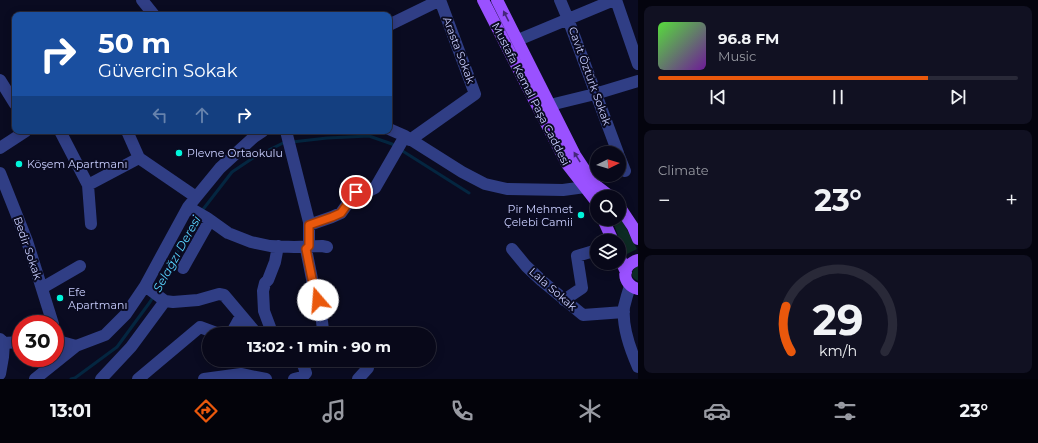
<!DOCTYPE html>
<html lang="en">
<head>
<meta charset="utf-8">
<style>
  :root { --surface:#080819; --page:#112; --text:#f1f3f6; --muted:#989aa2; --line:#292938; --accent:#ea580c }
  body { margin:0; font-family:Montserrat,sans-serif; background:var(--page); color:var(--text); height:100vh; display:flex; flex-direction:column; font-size:15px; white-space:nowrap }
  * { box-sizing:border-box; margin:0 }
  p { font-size:13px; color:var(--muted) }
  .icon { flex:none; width:22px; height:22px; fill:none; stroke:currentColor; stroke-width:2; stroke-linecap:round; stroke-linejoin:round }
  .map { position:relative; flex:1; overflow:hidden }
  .details { display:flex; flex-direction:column; gap:6px; padding:6px; background:#04040e; width:400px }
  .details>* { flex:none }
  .banner { position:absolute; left:12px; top:12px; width:380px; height:122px; border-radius:8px; box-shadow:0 2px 10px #0003,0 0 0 1px var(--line); background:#1a4fa0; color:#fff; overflow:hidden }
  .needle { width:26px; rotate:85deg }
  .fabs { position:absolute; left:590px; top:146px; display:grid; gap:8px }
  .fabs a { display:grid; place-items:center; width:36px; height:36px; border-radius:50%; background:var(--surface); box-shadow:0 2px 10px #0003,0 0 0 1px var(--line); font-size:20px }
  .speed { position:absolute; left:12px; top:315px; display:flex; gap:8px; font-size:20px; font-weight:700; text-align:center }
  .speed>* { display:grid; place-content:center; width:52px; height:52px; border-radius:50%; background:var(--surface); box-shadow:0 2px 10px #0003,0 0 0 1px var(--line); line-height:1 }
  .speed .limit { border:6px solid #d22; background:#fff; color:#111 }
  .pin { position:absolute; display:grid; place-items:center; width:34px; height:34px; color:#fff; margin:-17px; border:2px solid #fff; border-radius:50%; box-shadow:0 1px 4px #0007 }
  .me { position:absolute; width:44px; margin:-22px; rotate:342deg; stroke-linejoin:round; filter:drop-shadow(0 0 3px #0008) }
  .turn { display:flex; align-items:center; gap:14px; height:84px; padding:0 20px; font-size:18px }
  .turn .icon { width:52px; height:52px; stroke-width:2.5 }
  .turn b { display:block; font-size:28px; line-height:34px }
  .lanes { display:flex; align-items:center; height:38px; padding:0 20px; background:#0003; justify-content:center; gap:20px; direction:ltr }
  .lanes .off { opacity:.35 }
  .big { font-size:30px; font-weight:700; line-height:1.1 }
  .details .card { flex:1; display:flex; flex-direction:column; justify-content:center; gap:6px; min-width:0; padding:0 14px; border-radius:8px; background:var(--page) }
  .details .dial { align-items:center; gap:0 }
  .dial svg { height:104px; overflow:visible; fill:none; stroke:var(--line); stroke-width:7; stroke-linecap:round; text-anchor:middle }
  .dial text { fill:var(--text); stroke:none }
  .song { display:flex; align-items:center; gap:12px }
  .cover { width:48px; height:48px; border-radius:6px; background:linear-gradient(135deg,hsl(110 70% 55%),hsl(280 70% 35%)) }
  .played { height:4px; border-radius:2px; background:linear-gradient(90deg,var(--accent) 75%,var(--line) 75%) }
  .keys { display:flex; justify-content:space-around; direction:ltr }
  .heat { display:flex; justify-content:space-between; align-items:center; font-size:22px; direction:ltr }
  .trip { position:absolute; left:202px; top:327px; width:234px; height:40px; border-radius:20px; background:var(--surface); box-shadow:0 2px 10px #0003,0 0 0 1px var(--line); font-weight:700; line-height:40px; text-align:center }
  .dock { display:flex; height:64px; justify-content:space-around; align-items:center; background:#03030a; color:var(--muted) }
  .dock .icon { width:28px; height:28px }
  .dock .on { color:var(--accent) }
  .dock b { font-size:18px; color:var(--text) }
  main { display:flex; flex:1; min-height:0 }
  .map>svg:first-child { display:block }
</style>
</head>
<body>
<main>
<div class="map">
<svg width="638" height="379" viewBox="0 0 638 379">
  <rect width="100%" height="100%" fill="#0a0b21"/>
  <path fill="#0d2b24" d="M 619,216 L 622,220 L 637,249 L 625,255 L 612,219 L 619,219 Z
    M 638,265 L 638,281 C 628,276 632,271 638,265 Z"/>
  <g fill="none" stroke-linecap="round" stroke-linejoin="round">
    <path stroke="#042640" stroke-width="3" d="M 292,142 L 327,138 L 369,136 L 392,144 L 396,147
      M 401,150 L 469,193
      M 201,212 L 232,172 L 253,158 L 283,143 L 287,143
      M 156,292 L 195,220 L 198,216
      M 71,379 L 75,378 L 117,347 L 150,302 L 153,297"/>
    <path stroke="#303e85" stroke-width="12" d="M 142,0 L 154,15
      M 560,0 L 568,19 L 618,153
      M 616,0 L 638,64
      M 389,25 L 440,0
      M 518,40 L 614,0
      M 0,80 L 15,104
      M 550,105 L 595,94 L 638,81
      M 389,129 L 405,136 L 462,172 L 485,184 L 507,189 L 563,190 L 585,187
      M 60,131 L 88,185 L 91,224
      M 127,131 L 139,158 L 196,197
      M 286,131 L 309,222 L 309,246 L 306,249 L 314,289 L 318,300 L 321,313 L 323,330 L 321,334
      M 410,140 L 475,94 L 440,0
      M 0,148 L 26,131
      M 619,156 L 625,171
      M 0,173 L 27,241 L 53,324
      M 88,185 L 139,158
      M 188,207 L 207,218 L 228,233 L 251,242 L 270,246 L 294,247 L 322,246 L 327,247
      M 309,225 L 332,217 L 341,213 L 356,192 L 363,194 L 375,188 L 405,136
      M 512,249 L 526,266 L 542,281 L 583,315 L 624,312
      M 183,268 L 210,220
      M 145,286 L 165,301 L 173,302 L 198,300 L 219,294 L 224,295 L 257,334
      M 630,286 C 628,292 626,299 624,307 C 622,326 630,349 638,367
      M 42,288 L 80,266
      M 564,300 L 582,288 L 577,256 L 597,250
      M 231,334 L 241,316
      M 267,334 L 270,327 L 264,311 L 263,291 L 265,283 L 268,280 L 275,262 L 278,246
      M 0,339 L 4,343 L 21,342
      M 55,341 L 58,341 L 76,346 L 105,335 L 126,314 L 145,286 L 188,207 L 220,168 L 254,137 L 263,131
      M 0,374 L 3,357 L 4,343
      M 35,379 L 76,346
      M 101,379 L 131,347 L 165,301
      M 138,379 L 200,327 L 219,334
      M 204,379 L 241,374 L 266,379
      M 294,379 L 302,377 L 306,373 L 302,362 L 297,360
      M 358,379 L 368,368"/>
    <path stroke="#9a51ff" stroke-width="12" d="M 483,0 L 567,164 L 595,200 L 597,204
      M 497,0 L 575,155 L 594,184 L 611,197
      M 619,206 L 633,227 L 638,239
      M 603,219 L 613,241
      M 619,256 L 626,272
      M 638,260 C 621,265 621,284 638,289"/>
  </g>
  <defs><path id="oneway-solid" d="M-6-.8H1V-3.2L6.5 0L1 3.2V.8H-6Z"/></defs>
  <g fill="#44277a">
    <use href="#oneway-solid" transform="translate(506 16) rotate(-117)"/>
    <use href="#oneway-solid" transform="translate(577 157) rotate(-122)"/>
  </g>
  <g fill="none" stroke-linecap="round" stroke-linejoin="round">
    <g stroke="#983908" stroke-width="10">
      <path id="route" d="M 318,300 L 314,289 L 306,249 L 309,246 L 309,225 L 332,217 L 341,213 L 356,192"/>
    </g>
    <use href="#route" stroke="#ea580c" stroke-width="7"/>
  </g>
  <g fill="#00f5db" stroke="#0a0b21" stroke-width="1.5">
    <circle cx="179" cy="153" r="4"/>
    <circle cx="19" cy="164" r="4"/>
    <circle cx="581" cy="215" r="4"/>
    <circle cx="60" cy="298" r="4"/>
  </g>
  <g text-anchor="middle" stroke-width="4" stroke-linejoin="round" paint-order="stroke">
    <g font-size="11" fill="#cacfff" stroke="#0a0b21">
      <text transform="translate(459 50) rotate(69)" y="4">Arasta Sokak</text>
      <text transform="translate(590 76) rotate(70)" y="4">Cavit Öztürk Sokak</text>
      <text transform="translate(531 94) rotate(63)" y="4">Mustafa Kemal Paşa Caddesi</text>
      <text transform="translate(28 248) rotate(71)" y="4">Bedir Sokak</text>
      <text transform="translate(553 289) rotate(41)" y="4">Lala Sokak</text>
    </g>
    <g font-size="11" fill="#cacfff" stroke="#0a0b21" text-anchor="start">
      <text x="187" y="157">Plevne Ortaokulu</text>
      <text x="27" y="168">Köşem Apartmanı</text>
      <text x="573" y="213" text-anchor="end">Pir Mehmet<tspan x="573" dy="13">Çelebi Camii</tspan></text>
      <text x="68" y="296">Efe<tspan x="68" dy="13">Apartmanı</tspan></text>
    </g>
    <g font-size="12" font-style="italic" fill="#58d4ff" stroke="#0a0b21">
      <text transform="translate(177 254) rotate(-61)" y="4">Selağzı Deresi</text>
    </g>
  </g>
</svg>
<div class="fabs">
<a><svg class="needle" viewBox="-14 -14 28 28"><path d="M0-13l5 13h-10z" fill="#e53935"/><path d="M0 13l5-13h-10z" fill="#989aa2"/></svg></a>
<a><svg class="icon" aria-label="search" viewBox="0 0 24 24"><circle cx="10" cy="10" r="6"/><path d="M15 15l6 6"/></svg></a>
<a><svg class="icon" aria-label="layers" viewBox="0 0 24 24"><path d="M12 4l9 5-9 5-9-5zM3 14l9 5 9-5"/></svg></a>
</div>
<div class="speed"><div class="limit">30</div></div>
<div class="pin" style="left:356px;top:192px;background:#d93025"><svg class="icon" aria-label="arrive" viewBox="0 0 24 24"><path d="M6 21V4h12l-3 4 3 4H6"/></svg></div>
<svg class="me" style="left:318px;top:300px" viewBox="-20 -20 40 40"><circle r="19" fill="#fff"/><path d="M0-13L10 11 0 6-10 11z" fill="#ea580c"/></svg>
<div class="trip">13:02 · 1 min · 90 m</div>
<div class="banner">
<div class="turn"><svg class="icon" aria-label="right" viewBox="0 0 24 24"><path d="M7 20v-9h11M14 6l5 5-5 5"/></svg><div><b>50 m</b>Güvercin Sokak</div></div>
<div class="lanes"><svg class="icon off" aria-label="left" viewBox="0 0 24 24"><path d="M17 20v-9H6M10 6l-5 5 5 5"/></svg><svg class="icon off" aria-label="ahead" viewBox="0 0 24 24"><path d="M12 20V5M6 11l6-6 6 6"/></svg><svg class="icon" aria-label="right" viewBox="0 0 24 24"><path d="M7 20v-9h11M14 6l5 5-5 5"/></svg></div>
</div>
</div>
<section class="details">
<div class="card">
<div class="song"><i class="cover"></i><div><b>96.8 FM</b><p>Music</p></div></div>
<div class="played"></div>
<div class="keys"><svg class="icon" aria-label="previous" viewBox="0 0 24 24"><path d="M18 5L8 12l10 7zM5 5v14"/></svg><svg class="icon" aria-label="pause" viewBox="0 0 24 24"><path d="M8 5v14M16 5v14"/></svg><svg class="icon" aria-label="next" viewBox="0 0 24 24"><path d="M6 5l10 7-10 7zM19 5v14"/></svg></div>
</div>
<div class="card"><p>Climate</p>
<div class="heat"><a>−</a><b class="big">23°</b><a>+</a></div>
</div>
<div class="card dial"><svg viewBox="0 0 100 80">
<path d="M14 69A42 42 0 1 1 86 69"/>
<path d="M14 69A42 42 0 0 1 10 34" stroke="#ea580c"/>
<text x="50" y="56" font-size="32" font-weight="700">29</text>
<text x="50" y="72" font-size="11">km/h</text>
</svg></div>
</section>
</main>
<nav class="dock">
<b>13:01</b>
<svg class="icon on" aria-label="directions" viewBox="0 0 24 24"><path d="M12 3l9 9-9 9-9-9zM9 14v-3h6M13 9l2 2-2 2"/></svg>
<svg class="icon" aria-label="music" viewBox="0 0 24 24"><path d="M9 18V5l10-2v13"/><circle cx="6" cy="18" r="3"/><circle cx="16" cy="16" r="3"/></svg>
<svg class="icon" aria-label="phone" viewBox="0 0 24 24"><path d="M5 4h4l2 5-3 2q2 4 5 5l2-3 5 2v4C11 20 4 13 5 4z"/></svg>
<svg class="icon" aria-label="climate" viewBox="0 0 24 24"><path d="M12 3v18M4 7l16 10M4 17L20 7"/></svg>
<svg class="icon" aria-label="car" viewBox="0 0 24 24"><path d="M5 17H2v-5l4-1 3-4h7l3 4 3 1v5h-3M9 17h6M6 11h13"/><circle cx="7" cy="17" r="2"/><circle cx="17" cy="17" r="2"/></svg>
<svg class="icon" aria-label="filters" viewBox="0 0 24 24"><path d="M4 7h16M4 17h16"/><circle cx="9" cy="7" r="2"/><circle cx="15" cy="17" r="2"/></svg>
<b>23°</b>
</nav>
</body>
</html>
